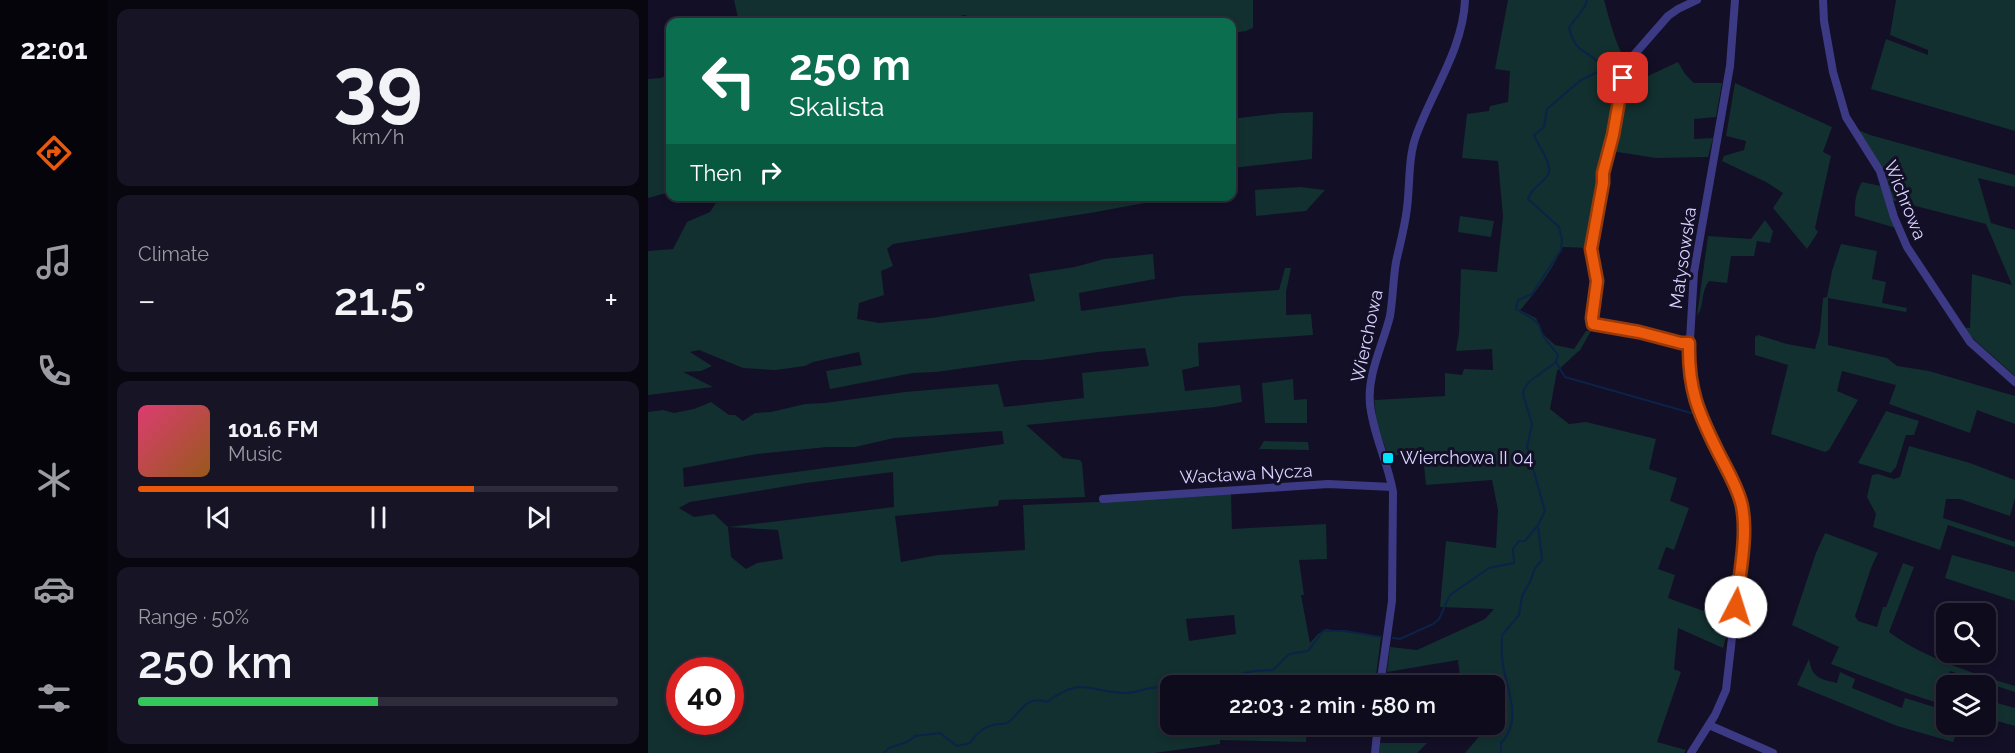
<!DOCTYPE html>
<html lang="en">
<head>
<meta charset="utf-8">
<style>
  :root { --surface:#0e0b1c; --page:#171425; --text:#f1f3f6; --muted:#9b9ba3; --line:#2e2b3b; --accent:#ea580c }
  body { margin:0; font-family:Raleway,sans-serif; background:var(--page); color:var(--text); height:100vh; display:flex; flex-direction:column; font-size:22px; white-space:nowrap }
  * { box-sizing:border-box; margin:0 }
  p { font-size:20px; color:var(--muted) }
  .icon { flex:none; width:33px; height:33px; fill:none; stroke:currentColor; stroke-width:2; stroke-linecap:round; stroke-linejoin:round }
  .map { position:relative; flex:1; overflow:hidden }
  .drawer { display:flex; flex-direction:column; gap:9px; padding:9px; background:#08060f; width:540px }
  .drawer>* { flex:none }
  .top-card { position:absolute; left:18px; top:18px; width:570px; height:183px; border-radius:12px; box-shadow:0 3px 9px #0003,0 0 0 2px var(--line); background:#0b6e4f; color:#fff; overflow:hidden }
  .controls { position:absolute; left:1288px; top:603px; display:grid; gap:12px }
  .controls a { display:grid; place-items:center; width:60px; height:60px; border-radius:12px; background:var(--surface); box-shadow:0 3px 9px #0003,0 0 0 2px var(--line); font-size:30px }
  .speed { position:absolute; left:18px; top:657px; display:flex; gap:12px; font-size:30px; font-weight:700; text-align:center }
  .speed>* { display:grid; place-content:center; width:78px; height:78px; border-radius:50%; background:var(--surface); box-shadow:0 3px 9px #0003,0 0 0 2px var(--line); line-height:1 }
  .speed .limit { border:9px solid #d22; background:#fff; color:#111 }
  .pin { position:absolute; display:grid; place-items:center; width:51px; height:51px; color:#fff; margin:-26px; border-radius:12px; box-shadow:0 3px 9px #0006 }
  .me { position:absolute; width:66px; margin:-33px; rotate:5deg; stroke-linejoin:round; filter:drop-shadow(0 0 4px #0008) }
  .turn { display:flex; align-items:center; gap:21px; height:126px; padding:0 24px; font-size:27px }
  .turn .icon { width:78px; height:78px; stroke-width:2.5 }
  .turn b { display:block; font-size:42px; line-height:51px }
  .then { display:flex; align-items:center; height:57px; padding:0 24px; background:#0003; gap:12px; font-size:22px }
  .big { font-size:45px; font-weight:600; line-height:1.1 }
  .drawer .tile { flex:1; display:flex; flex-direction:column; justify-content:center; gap:9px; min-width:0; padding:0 21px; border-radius:12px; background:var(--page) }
  .drawer .dial { align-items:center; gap:0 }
  .dial b { font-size:78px; line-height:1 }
  .song { display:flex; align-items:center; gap:18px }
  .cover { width:72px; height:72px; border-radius:9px; background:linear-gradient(135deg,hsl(340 70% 55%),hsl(30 70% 35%)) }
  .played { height:6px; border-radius:3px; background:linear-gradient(90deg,var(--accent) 70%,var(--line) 70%) }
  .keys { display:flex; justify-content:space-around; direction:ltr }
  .heat { display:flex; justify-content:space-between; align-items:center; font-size:33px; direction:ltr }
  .charge { height:9px; border-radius:4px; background:linear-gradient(90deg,#34c759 50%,var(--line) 0) }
  .trip { position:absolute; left:512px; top:675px; width:345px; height:60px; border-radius:12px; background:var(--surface); box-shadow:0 3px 9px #0003,0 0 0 2px var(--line); font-weight:600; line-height:60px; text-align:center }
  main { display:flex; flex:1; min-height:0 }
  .tabs { display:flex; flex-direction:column; width:108px; justify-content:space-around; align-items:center; background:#06040b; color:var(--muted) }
  .tabs .icon { width:42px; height:42px }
  .tabs .current { color:var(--accent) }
  .tabs b { font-size:27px; color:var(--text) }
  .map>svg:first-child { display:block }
</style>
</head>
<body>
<main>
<nav class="tabs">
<b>22:01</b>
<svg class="icon current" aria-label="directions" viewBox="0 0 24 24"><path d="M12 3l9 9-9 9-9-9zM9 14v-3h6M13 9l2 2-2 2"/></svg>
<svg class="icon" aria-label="music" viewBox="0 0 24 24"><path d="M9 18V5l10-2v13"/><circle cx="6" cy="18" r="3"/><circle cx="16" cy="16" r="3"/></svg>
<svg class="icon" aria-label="phone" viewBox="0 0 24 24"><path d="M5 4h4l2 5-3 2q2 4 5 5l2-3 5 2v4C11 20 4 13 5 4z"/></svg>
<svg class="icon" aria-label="climate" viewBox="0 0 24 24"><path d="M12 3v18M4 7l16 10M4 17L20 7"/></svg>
<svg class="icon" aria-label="car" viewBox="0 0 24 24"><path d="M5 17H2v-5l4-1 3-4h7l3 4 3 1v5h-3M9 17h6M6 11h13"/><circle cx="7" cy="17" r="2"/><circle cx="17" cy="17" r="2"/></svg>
<svg class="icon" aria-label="filters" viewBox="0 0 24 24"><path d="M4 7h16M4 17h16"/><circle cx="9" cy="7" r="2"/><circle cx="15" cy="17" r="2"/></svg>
</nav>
<section class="drawer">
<div class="tile dial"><b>39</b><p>km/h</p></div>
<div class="tile"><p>Climate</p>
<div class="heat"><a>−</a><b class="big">21.5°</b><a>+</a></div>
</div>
<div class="tile">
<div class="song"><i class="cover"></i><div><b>101.6 FM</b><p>Music</p></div></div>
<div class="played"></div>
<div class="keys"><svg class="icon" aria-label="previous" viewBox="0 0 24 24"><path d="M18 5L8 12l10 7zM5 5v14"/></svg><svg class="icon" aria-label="pause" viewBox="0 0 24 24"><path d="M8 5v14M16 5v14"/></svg><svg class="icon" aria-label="next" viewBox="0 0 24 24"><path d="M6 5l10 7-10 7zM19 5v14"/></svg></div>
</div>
<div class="tile"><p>Range · 50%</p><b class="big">250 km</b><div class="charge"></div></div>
</section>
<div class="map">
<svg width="1367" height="753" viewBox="0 0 1367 753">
  <rect width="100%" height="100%" fill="#130f26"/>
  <path fill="#12302f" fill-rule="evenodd" d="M 86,0 L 605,0 L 605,28 L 598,31 L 584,33 L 584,22 L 318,22 L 318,15 L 268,22 L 91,22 Z
    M 860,0 L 956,0 C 961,16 969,56 983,64 L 978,73 L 985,83 L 1030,62 L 1037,74 L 1046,83 L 1074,83 L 1068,117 L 1046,119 L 1046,139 L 1065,138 L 1060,157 L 1008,158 L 963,151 L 953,164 L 941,248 L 915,247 C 903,271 890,290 872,310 L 888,318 L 895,334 L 907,345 L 926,349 L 938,331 L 943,331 L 932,350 L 909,371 L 902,409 L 921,424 L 938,422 L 1008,439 L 1001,469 L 1029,478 L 1022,501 L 1041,508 L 1026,550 L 1018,547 L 1010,569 L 1027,575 L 1020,598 L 1061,613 L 1081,626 L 1075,648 L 1030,628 L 1026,669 L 1033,672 L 1009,742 L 1038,750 L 1036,753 L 817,753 L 841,725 L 846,724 L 846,686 L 813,685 L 810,660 L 739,672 L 742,647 L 769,650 L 837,619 L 846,609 L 792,607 L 798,541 L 848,548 L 850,510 L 844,480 L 778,485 L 775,456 L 740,455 L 729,425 L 726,398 L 727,400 L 797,396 L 797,373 L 814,375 L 816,369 L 845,370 L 844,349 L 808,351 L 811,333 L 813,269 L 849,272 L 855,216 L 850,161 L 814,158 L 819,114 L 841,111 L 842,106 L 860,102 L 862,71 L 847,69 Z
    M 1248,0 L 1367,0 L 1367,131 L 1223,89 L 1238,39 L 1280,55 L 1280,50 L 1242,35 Z
    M 22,74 L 22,192 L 0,198 L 0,79 L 13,78 Z
    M 1087,83 L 1184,127 L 1175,152 L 1183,156 L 1167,228 L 1170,232 L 1159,249 L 1125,208 L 1135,193 L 1118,182 L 1074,161 L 1076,156 L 1096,150 L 1098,141 L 1078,136 Z
    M 665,112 L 664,159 L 584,168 L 584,119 L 633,113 Z
    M 1208,129 L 1222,135 L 1367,175 L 1367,187 L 1330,178 L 1343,223 L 1367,230 L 1367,376 L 1312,327 L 1322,328 L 1324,274 L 1364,285 L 1338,224 L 1244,200 L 1237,172 Z
    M 1214,182 L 1233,186 L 1248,228 L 1207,216 C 1206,203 1208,192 1214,182 Z
    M 652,187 L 677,190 L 658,211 L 608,216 L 607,190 Z
    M 373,196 L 374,199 L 392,196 L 506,196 L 507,201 L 448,212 L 245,244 L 239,249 L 245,266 L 233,271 L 236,295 L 211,303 L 209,319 L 231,323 L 284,318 L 387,301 L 381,274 L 427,267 L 456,259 L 505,254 L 507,279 L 431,293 L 433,311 L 535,296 L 631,290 L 637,268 L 643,268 L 638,292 L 638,315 L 663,314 L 665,335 L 550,343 L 551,366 L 534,370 L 537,391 L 592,385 L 594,402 L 567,407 L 378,425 L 415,458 L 432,460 L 434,463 L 437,497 L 351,500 L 350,506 L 247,516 L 253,562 L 290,555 L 377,550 L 375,505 L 449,502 L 583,493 L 584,529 L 678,524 L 679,559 L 651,560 L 656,595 L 653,595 L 662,643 L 670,634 L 678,629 L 733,637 L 728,676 L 716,678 L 670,675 L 655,686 L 522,686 L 522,724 L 659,725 L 658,742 L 572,740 L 572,744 L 506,753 L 0,753 L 0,412 L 15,410 L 26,413 L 46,409 L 63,402 L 81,415 L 87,415 L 95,421 L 107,413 L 123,412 L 157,404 L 177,403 L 257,392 L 350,384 L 356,407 L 436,398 L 434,373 L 501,366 L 497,348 L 450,352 L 393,360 L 374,360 L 288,372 L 265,373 L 182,389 L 178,371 L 214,365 L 211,352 L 165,362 L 157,366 L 127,370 L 95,368 L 51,350 L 42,352 L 64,366 L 53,371 L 35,372 L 65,387 L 0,395 L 0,251 L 25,249 L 39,222 L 62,212 L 72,197 ZM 354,431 L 356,444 L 36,487 L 35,468 L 109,454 L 179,447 L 207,447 L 246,438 ZM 245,472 L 246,507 L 80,527 L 66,514 L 46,517 L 31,508 L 42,502 L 158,483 ZM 80,527 L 130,530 L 135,559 L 109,563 L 98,569 L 83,557 ZM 586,615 L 588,634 L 541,641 L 538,619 ZM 32,670 L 82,670 L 82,722 L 32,722 Z
    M 812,216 L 846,221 L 843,237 L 810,232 Z
    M 1117,220 L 1125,231 L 1122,243 L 1109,241 L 1106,256 L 1083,256 L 1079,283 L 1061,281 C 1052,293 1057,305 1049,316 L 1060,236 L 1103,239 Z
    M 1193,244 L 1229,251 L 1224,279 L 1238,282 L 1234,303 L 1259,308 L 1258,312 L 1180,298 L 1180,345 L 1239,358 L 1249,366 L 1281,371 L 1367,396 L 1367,424 L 1329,410 L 1322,433 L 1241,404 L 1248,385 L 1194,371 L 1189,391 L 1210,400 L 1181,450 L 1177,452 L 1123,434 L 1140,365 L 1107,355 L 1107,337 L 1110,335 L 1139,344 L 1167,349 L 1172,331 L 1175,298 L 1179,297 L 1184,271 Z
    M 645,379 L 646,400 L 659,399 L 659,423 L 617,423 L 614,383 Z
    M 1238,411 L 1271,421 L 1266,435 L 1258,435 L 1248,467 L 1243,473 L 1210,463 Z
    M 616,441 L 660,442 L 661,450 L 611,449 Z
    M 1261,446 L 1322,463 L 1367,480 L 1367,498 L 1362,516 L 1312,499 L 1298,499 L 1295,518 L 1367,542 L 1367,547 L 1300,525 L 1292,550 L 1225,527 L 1228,514 L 1219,497 L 1224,475 L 1230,474 L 1246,479 L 1252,477 Z
    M 1177,533 L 1230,553 L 1223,568 L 1207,616 L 1210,621 L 1229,627 L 1235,607 L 1238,607 L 1255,563 L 1266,567 L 1241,632 C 1278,659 1324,673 1367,686 L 1367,692 L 1302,671 L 1297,687 L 1299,688 L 1299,706 L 1259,693 L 1183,664 L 1191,647 L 1144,625 L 1168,553 Z
    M 1304,555 L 1367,572 L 1367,601 L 1297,578 Z
    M 1161,659 C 1164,678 1172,679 1189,683 L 1192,672 L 1207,679 L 1204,688 L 1254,708 L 1257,698 L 1299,711 L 1299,724 L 1312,725 L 1305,742 L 1249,726 L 1149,685 Z
    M 1338,700 L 1367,708 L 1367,726 L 1338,718 Z
    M 732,743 L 779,743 L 769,753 L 731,753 Z"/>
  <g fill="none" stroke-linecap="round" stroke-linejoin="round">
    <path stroke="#0c2248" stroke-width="2" d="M 908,362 L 917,377 L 1043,413
      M 745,638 L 752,639 L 785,624 L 791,619 L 802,595 L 841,568 L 866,563 L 865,549 L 871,541 L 877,541 L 890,525
      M 539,686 L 606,671 L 625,670 L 641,654 L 660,651 L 675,631 L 697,631 L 733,637
      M 236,753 L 241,748 L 259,742 L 267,736 L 292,733 L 309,746 L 322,743 C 330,732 335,727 349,724 C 352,724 356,724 359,723 C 371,717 376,694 399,702 C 434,676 438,691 475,693 C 484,694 494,689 503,688 C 509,687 516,687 522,687
      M 853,753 L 853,743 C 875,721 859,690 855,665 C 853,655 854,645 854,635 L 871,615 L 874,596 L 882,582 L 887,568 L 894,560 L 890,525 L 897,511 L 879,447 L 884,424 L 875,394 L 876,389 L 882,381 L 908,362 L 910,355 L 895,336 L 891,325 L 885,319 L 868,309 L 870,300 L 884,294 L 913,250 L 914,240 L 911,227 L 880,199 C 883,186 904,180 901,167 C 899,156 890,146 886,135 L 896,127 L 899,109 L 933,80 L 952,71 L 952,64 C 937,48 928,54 921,28 C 926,18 938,10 939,0"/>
    <path stroke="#3d3a85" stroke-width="8" d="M 1175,0 L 1176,21 L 1185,72 L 1198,117 L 1232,171 L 1246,217 L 1259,247 L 1322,342 L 1367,382
      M 1041,343 L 1033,343 L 991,332 L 945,324 L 944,318 L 949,281 L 943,249 L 955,183 L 955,173 L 965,135 L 978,64 L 1020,16 L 1030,9 L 1049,0
      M 455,499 L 680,484 L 744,487
      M 732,686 L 744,601 L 745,492 C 740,462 725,435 722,404 C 719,374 735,345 742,316 C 745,298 745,280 748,262 C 752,244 757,226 759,208 C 762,185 760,158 768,136 C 784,91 815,49 817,0
      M 1061,725 L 1125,753
      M 727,753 L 730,724
      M 1043,753 L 1067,715 L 1078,690 L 1095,542 L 1095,514 L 1093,503 L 1048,406 L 1043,385 L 1041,357 L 1046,272 L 1082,66 L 1087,0"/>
  </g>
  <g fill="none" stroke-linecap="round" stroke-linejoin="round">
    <g stroke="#983908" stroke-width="15">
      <path id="route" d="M 975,78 L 965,135 L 955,173 L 955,183 L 943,249 L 949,281 L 944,318 L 945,324 L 991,332 L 1033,343 L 1041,343 C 1040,389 1050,412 1070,452 C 1078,468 1088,484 1093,502 C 1101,532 1091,576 1088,607"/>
    </g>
    <use href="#route" stroke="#ea580c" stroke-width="10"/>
  </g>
  <rect fill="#00e5ff" stroke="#130f26" stroke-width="2" x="734" y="452" width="12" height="12" rx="3"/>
  <g text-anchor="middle" stroke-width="6" stroke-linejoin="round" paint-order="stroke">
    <g font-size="18" fill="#d9d4ff" stroke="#130f26">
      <text transform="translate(1257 200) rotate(68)" y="6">Wichrowa</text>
      <text transform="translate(1035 258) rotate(-82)" y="6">Matysowska</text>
      <text transform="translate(719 336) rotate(-78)" y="6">Wierchowa</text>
      <text transform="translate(598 474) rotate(-3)" y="6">Wacława Nycza</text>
    </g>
    <g font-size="18" fill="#d9d4ff" stroke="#130f26" text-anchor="start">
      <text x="752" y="464">Wierchowa II 04</text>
    </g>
  </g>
</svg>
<div class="controls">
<a><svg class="icon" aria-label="search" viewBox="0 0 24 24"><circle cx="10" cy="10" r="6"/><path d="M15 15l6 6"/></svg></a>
<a><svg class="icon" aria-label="layers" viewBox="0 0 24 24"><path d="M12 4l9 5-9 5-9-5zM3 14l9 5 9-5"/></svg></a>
</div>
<div class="speed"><div class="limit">40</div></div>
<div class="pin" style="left:975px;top:78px;background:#d93025"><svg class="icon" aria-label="arrive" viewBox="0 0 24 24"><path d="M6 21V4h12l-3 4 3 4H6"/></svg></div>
<svg class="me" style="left:1088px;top:607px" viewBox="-20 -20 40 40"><circle r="19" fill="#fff"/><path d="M0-13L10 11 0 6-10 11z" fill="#ea580c"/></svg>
<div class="trip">22:03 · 2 min · 580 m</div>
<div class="top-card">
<div class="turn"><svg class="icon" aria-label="left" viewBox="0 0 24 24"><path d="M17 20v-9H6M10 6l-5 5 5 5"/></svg><div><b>250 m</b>Skalista</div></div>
<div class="then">Then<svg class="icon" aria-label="right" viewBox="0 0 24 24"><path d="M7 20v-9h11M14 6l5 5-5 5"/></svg></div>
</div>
</div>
</main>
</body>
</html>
